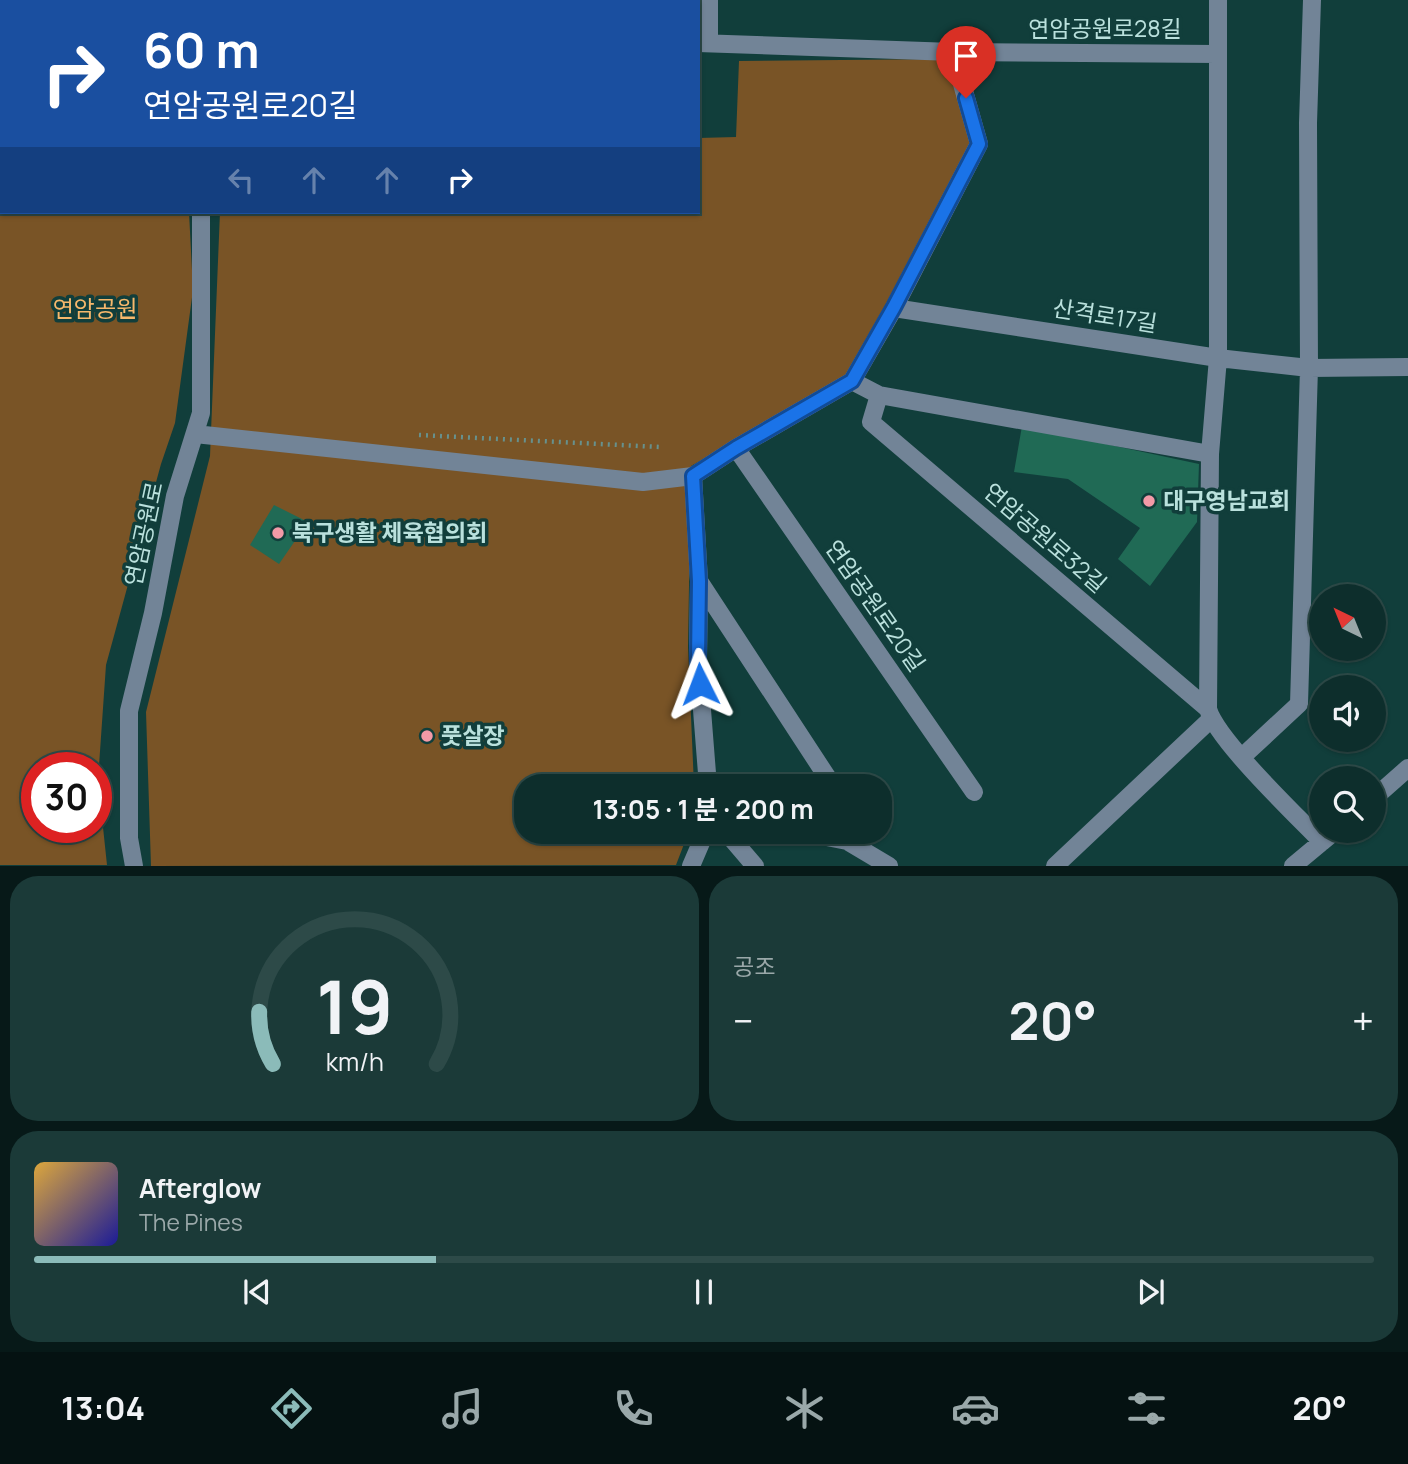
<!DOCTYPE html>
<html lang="ko">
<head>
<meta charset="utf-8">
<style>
  :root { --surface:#0d2e2c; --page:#1b3a38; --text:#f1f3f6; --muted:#9aa8a9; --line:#2d4a48; --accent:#8bbbb9 }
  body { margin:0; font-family:Manrope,"Noto Sans KR",sans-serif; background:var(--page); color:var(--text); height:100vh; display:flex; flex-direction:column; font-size:26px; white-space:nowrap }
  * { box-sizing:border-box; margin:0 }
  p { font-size:23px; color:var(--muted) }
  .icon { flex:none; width:38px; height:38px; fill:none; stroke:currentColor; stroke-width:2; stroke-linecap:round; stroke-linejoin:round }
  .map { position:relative; height:866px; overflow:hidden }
  .drawer { display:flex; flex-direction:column; gap:10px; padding:10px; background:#071918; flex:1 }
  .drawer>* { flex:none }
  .top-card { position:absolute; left:0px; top:0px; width:700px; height:214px; box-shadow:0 2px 5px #0004,0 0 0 2px var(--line); background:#1a4fa0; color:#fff; overflow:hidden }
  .needle { width:46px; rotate:317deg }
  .tools { position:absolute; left:1309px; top:584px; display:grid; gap:14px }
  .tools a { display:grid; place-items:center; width:77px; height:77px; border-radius:50%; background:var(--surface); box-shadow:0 2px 5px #0004,0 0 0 2px var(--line); font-size:35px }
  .speed { position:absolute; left:21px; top:752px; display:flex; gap:14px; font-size:35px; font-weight:700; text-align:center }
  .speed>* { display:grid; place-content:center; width:91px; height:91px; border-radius:50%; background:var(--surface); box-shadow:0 2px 5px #0004,0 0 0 2px var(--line); line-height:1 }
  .speed .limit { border:10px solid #d22; background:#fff; color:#111 }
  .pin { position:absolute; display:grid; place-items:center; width:60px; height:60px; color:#fff; margin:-72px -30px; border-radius:50% 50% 50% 0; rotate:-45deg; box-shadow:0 0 7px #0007 }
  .pin .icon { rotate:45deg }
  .me { position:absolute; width:77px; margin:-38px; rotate:357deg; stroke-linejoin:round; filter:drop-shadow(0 0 5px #0008) }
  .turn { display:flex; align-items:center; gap:24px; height:147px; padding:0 28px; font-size:32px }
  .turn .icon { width:91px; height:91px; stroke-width:2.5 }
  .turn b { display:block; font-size:49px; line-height:60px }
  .lanes { display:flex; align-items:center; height:66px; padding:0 28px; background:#0003; justify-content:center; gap:35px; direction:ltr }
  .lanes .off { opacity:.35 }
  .big { font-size:52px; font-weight:700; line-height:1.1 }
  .drawer .card { flex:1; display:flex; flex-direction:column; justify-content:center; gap:10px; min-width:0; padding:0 24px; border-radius:28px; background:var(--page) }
  .drawer .dial { align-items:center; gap:0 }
  .dial svg { height:182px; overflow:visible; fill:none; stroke:var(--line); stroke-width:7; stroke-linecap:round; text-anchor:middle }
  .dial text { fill:var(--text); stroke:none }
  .song { display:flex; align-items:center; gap:21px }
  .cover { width:84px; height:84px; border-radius:10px; background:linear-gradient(135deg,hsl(40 70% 55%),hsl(240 70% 35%)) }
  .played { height:7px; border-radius:4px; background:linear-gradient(90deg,var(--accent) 30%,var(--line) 30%) }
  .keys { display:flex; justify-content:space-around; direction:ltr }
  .heat { display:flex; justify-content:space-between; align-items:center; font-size:38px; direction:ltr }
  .drawer .tiles { flex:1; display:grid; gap:10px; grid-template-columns:1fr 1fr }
  .card:last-child { grid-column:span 2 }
  .trip { position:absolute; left:514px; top:774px; width:378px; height:70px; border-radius:28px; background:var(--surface); box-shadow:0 2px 5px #0004,0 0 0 2px var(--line); font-weight:700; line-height:70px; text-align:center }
  .menu { display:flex; height:112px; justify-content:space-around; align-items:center; background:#051212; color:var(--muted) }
  .menu .icon { width:49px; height:49px }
  .menu .selected { color:var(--accent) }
  .menu b { font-size:32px; color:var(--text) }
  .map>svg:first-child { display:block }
</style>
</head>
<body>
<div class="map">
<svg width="1408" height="866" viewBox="0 0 1408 866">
  <rect width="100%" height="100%" fill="#113e3b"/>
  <path fill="#795426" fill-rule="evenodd" d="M 0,0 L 180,0 L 2,2 L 2,212 L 189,212 L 193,290 L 175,423 L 161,464 L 106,665 L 98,780 L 107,865 L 0,865 ZM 37,768 L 96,768 L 96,828 L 37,828 Z
    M 948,59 L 971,144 L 889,303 L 847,375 L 691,466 L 688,647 L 694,786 L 527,786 L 527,831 L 689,831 L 676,865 L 151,866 L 146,712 L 210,456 L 220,212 L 698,212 L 698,138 L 736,137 L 739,61 Z"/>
  <path fill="#206a55" d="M 1022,426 L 1199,464 L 1197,522 L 1150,586 L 1118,559 L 1140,528 L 1068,479 L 1014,472 Z
    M 274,505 L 308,522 L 279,564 L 250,545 Z"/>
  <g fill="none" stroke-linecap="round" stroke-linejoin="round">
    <path stroke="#67918d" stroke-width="4.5" stroke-dasharray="2 5" stroke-linecap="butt" d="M 419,435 L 660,447"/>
    <path stroke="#728497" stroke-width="18" d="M 709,0 L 709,42
      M 1218,0 L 1218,358 L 1210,454 L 1208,709 C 1217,740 1296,815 1322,842
      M 201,2 L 202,0
      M 491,2 L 491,0
      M 698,43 L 953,52 L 1217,54
      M 894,308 L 1218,358 L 1309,368 L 1408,367
      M 852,381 L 879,395 L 1210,454
      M 879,395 L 871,422 L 1208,709
      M 195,434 L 643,482 L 693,476
      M 736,448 L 974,792
      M 699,581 L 833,786
      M 1242,757 L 1299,704 L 1309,368 L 1308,123 L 1312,0
      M 708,786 L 698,659 L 699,581 L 693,476 L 736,448 L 852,381 L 894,308 L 979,144 L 953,52
      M 1374,798 L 1408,768
      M 725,831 L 755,866
      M 796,831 L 847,841 L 889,866
      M 134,866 L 129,838 L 129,711 L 153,613 L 175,496 L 201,413 L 201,212
      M 691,866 L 706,831
      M 1055,866 L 1211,719
      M 1293,866 L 1335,831"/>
  </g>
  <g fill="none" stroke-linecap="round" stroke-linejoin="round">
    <g stroke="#114b97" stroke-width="18">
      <path id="route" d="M 700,684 L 698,659 L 699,581 L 693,476 L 736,448 L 852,381 L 894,307 L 979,144 L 966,98"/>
    </g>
    <use href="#route" stroke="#1a73e8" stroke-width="12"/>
  </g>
  <g fill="#f39aa7" stroke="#113e3b" stroke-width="2.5">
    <circle cx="1149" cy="501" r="7"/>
    <circle cx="278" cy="533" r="7"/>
    <circle cx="427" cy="736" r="7"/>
  </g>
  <g text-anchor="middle" stroke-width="7" stroke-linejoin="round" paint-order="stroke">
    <g font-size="23" fill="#bae1dd" stroke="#113e3b">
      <text x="1105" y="37">연암공원로28길</text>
      <text transform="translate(1105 316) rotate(9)" y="8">산격로17길</text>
      <text transform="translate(144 534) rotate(-78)" y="8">연암공원로</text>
      <text transform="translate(1045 538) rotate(41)" y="8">연암공원로32길</text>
      <text transform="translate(875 606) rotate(55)" y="8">연암공원로20길</text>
    </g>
    <g font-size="23" fill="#f6b86c" stroke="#113e3b">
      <text x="95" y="317">연암공원</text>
    </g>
    <g font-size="23" font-weight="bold" fill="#bae1dd" stroke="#113e3b" text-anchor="start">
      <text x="1163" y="509">대구영남교회</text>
      <text x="292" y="541">북구생활 체육협의회</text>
      <text x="441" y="744">풋살장</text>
    </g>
  </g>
</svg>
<div class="tools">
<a><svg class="needle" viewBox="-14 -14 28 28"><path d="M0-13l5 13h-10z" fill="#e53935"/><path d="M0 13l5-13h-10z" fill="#9aa8a9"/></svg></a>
<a><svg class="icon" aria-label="sound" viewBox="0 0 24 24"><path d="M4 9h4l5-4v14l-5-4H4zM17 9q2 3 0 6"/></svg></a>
<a><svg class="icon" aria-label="search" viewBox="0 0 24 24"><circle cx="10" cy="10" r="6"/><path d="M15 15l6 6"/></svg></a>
</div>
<div class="speed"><div class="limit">30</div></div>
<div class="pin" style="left:966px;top:98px;background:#d93025"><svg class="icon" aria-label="arrive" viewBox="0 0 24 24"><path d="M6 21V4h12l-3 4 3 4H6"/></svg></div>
<svg class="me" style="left:700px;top:684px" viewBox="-20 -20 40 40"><path d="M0-17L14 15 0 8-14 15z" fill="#1a73e8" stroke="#fff" stroke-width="4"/></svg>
<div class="trip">13:05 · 1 분 · 200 m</div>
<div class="top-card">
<div class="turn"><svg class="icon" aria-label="right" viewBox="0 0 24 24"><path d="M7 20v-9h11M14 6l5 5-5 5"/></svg><div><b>60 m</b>연암공원로20길</div></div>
<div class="lanes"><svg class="icon off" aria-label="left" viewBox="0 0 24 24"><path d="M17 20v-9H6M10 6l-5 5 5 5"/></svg><svg class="icon off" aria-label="ahead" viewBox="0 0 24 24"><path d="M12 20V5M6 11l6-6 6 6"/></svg><svg class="icon off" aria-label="ahead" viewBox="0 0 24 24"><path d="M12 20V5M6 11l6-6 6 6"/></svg><svg class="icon" aria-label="right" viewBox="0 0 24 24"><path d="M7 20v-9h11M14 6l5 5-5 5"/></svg></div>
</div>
</div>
<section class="drawer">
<div class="tiles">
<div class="card dial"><svg viewBox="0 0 100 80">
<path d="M14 69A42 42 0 1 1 86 69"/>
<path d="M14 69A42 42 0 0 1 8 46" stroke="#8bbbb9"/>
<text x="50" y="56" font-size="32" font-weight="700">19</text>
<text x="50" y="72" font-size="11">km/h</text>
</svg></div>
<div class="card"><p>공조</p>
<div class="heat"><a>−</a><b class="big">20°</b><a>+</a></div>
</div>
<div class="card">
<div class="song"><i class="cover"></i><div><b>Afterglow</b><p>The Pines</p></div></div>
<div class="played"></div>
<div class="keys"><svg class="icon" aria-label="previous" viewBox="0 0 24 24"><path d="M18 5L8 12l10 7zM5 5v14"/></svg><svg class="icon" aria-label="pause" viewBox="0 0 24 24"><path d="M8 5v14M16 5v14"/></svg><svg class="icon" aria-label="next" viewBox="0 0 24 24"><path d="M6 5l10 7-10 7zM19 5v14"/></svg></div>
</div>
</div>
</section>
<nav class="menu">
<b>13:04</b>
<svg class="icon selected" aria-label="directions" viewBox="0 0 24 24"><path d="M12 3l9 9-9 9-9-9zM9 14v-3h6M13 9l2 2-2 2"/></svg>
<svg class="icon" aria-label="music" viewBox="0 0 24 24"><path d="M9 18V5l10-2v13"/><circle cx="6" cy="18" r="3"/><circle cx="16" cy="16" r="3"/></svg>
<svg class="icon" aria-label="phone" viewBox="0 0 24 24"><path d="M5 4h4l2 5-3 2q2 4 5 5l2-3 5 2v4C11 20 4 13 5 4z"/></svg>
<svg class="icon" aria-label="climate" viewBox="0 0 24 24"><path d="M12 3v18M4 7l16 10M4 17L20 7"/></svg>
<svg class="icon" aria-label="car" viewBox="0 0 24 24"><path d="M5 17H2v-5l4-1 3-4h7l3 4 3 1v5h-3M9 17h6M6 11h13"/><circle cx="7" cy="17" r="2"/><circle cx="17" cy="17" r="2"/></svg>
<svg class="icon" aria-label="filters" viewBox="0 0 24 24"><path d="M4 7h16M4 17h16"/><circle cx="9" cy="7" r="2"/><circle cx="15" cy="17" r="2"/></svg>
<b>20°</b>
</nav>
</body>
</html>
